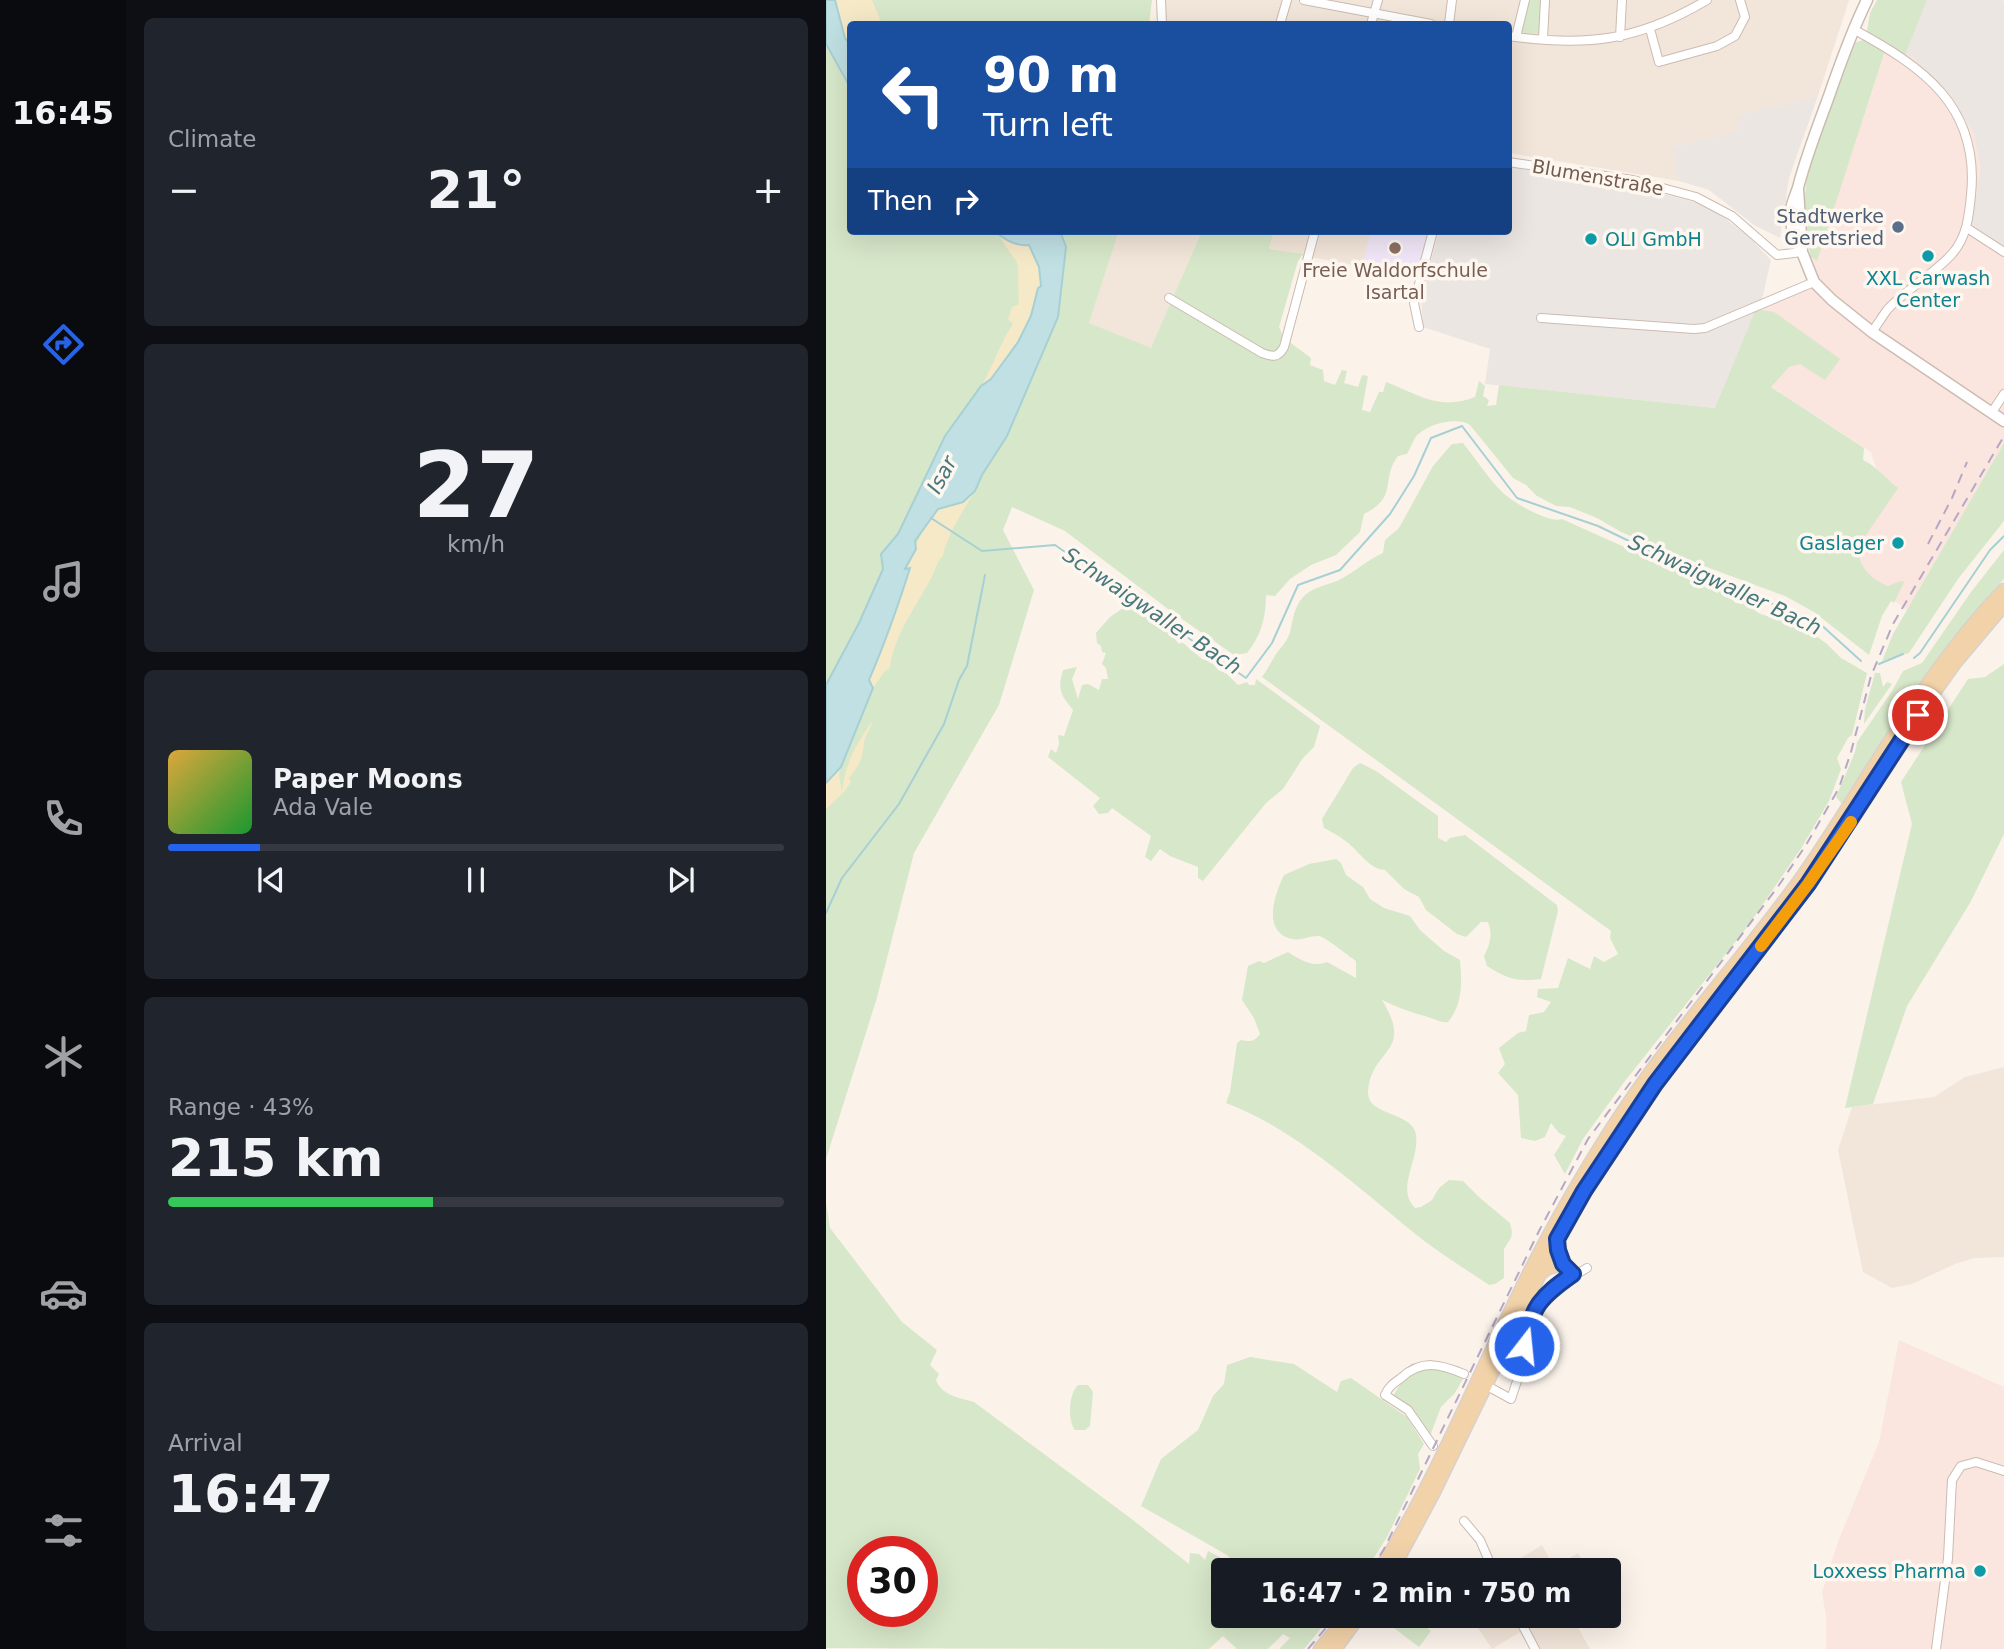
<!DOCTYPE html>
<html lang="en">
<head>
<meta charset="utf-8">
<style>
  :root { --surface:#171b24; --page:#20242c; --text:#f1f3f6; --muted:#9ea1a6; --line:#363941; --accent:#2563eb }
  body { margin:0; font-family:"DejaVu Sans",sans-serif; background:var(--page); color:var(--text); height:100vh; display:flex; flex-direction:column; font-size:26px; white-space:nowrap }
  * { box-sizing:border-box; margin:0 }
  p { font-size:23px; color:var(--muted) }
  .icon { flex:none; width:38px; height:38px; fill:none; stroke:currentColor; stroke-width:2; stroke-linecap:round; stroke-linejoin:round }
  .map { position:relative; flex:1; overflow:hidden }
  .side { display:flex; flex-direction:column; gap:18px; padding:18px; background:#0d0f14; width:700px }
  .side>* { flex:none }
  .guide { position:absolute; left:21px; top:21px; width:665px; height:214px; border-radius:7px; box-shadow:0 7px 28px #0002; background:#1a4fa0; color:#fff; overflow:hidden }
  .speed { position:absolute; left:21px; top:1536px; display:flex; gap:14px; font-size:35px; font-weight:700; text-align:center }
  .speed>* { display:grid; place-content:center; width:91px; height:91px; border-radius:50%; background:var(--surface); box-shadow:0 7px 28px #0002; line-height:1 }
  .speed .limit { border:10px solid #d22; background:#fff; color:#111 }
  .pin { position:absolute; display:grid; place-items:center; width:60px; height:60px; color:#fff; margin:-30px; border:4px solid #fff; border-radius:50%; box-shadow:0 2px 7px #0007 }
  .me { position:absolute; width:77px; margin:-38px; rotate:16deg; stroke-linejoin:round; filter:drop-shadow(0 0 5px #0008) }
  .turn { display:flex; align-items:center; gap:24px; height:147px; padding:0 21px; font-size:32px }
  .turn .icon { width:91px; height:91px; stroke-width:2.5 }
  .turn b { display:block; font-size:49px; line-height:60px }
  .then { display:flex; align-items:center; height:66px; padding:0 21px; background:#0003; gap:14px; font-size:26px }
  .big { font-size:52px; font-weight:700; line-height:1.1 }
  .side .tile { flex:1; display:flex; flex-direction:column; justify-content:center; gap:10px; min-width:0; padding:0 24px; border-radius:10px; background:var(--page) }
  .side .dial { align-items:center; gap:0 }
  .dial b { font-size:91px; line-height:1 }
  .song { display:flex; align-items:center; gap:21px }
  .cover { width:84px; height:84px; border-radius:10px; background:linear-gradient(135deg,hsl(40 70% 55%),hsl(130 70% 35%)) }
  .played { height:7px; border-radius:4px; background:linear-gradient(90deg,var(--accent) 15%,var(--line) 15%) }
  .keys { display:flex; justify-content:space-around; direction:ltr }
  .heat { display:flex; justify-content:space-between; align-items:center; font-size:38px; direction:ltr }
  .charge { height:10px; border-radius:5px; background:linear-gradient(90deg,#34c759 43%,var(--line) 0) }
  .trip { position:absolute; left:385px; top:1558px; width:410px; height:70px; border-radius:7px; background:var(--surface); box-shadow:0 7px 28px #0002; font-weight:700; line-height:70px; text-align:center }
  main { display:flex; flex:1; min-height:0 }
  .dock { display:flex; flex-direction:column; width:126px; justify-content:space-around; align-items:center; background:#090b0e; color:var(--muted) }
  .dock .icon { width:49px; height:49px }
  .dock .on { color:var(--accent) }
  .dock b { font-size:32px; color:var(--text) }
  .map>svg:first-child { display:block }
</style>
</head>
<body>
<main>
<nav class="dock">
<b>16:45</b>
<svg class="icon on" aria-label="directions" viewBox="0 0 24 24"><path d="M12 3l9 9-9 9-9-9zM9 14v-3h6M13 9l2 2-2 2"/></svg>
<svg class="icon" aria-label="music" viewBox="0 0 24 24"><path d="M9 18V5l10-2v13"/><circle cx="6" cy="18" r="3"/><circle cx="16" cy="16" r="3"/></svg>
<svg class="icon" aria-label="phone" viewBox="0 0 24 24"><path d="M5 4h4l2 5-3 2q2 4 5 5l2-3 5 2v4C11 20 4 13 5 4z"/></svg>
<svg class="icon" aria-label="climate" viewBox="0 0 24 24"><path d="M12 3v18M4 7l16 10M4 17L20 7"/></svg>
<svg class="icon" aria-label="car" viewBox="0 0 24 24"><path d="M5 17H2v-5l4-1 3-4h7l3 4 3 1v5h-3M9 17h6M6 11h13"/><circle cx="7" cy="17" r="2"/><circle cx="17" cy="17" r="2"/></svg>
<svg class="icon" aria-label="filters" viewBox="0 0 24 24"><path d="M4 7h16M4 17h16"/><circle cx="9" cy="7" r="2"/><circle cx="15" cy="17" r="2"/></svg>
</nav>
<section class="side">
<div class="tile"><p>Climate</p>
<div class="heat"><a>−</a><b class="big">21°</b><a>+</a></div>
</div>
<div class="tile dial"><b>27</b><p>km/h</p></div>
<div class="tile">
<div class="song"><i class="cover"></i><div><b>Paper Moons</b><p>Ada Vale</p></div></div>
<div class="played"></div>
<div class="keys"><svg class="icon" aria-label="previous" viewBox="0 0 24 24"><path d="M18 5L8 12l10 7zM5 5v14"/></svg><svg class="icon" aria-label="pause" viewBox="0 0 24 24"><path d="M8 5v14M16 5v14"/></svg><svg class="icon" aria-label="next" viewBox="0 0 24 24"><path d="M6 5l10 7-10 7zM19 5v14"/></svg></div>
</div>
<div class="tile"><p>Range · 43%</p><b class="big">215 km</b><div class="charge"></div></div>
<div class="tile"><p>Arrival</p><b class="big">16:47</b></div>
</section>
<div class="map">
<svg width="1178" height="1649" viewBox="0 0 1178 1649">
  <rect width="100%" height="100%" fill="#fbf3ea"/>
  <path fill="#f2e5d9" d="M 338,0 L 1023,0 L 992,96 L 911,116 L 914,130 L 847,147 L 853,181 L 683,153 L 682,24 L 331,24 Z
    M 293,231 L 376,231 L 325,349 L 263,323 Z
    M 448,231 L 603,231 L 590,277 L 443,249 Z
    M 1178,1067 L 1178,1257 L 1148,1258 L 1129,1264 L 1086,1284 L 1066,1288 L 1037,1272 L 1012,1150 L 1026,1107 L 1108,1097 L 1139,1077 Z
    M 716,1545 L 728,1567 L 752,1553 L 761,1570 L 676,1570 Z
    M 650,1615 L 745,1615 L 764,1649 L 704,1649 L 694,1632 L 666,1649 L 646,1619 Z"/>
  <path fill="#fae5df" d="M 1101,0 L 1178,0 L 1178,443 L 1081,610 L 1014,561 L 1057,489 L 1045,452 L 920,370 L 934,307 L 978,290 L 984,256 L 991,260 L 1062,43 L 1079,54 Z
    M 1073,1340 L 1178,1387 L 1178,1649 L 1000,1649 L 1000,1617 L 996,1592 L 1013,1539 L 1053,1442 Z"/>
  <path fill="#ece6e2" d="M 1101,0 L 1175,0 L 1178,4 L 1178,247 L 1145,223 L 1155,167 L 1147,131 L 1116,88 L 1087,57 L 1079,55 Z
    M 992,96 L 963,178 L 954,238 L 928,225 L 883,190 L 853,181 L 846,147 L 913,130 L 910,116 Z
    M 683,167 L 819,189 L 883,206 L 923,237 L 945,260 L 920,370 L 890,408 L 659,384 L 664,349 L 597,327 L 595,296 L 613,231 L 682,231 Z"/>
  <path fill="#f0e6f7" d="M 545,231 L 602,231 L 590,277 L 536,265 Z"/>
  <path fill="#d7e7c9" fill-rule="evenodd" d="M 0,0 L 326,0 L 323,24 L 24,24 L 24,231 L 293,231 L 263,323 L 325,348 L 376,231 L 448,231 L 443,249 L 477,254 L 472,261 L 453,327 L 458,338 L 485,358 L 484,365 L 497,370 L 498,381 L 509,385 L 516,370 L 521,371 L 518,383 L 532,387 L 536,375 L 542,376 L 536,410 L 544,412 L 553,392 L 557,392 L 560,382 C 594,395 613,411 649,397 L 653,381 L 659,386 L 657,396 L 663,400 L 661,406 L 670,405 L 673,385 L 889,408 L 930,309 L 948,312 L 1014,359 L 999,380 L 974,364 L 963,367 L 945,387 L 1038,448 L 1037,460 C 1049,465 1060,479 1072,488 L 1040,535 L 1033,553 C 1034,569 1047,580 1062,586 L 1075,581 L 1078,582 L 1068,603 L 1065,601 L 1056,616 L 1043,655 L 988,612 L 959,596 L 878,566 L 795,532 L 771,518 L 744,507 L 730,506 L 711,496 L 700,485 L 687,478 L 644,425 C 630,416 598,425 589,438 C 586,443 584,449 581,454 L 572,456 C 554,480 573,497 538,514 L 534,532 L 510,555 L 485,565 L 464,579 L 449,596 L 440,595 C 440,617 435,636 421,653 L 408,655 L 346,612 L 239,531 L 186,507 L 177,530 L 208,590 L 173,705 L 88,853 L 50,1001 L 0,1159 Z
    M 702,0 L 716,0 L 714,31 L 711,34 L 698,33 L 695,30 Z
    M 1051,0 L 1101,0 L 1079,55 L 1041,31 L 1044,13 Z
    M 1037,40 L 1059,51 L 991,261 L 984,256 L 978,208 L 981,171 L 1025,44 Z
    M 637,443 C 650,459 662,478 676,492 C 686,502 724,524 736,519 L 905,595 L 909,603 L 925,604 L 932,613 L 952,620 L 963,616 L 1001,644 L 1015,658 L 1041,673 L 1026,735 L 1022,738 L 1011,758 L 1015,769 L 1003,801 L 976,847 L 922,926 L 799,1081 L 757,1139 L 739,1174 L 728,1155 L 740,1136 L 733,1133 L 725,1123 L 719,1137 L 709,1141 L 695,1138 L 692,1095 L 672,1073 L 679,1064 L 673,1048 L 692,1033 L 700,1031 L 703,1015 L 718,1012 L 725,1002 L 711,997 L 712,989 L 732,988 L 742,958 L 764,969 L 768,956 L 778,962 L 792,954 L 784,938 L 785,931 L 436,677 C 442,669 445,662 450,654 C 455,647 461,642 464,632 C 467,620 468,607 477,597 C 485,588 500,585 511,581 C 525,575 541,560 557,553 L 559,540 L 573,528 L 607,466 L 626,444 Z
    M 1178,443 L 1178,521 L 1132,579 L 1083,653 L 1056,661 L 1067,634 Z
    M 1178,550 L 1178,579 L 1157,602 L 1141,625 L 1019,808 L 1010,797 L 1029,752 L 1031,742 L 1066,691 L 1077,671 L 1096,663 L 1145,592 Z
    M 304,603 L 344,633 L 353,644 L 356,642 L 376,659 L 386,662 L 392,670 L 401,674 L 412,685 L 421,682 L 423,685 L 429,685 L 430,679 L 494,726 L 488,747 L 477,758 L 457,789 L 440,803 L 377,881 L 372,878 L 372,867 L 344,856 L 334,849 L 325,861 L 319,857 L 325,836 L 286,808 L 282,813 L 273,814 L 267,806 L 274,798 L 222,757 L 225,749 L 230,753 L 233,744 L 232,735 L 238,736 L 247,710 C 235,695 231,690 237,670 L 251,667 L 246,679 L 252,699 L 256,685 L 262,684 L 273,690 L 276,679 L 282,679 L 280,668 L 276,664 L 280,653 L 276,652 L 275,646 L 271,643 L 270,633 L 284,617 Z
    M 1178,664 L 1178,834 L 1144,903 L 1081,1006 L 1047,1104 L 1019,1108 L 1086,824 L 1075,782 L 1142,679 L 1159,677 Z
    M 1049,673 L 1054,673 L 1057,687 L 1061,682 L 1066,684 L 1038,724 L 1039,709 Z
    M 534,763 L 550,771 L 612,816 L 612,838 L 620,842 L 624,838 L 639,835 L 731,905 L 732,911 L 715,979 C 690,982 682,979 661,966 L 658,956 C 664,945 667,934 662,922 L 655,922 L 640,937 L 631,934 L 600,910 L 593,897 L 578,889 L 559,870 C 542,869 532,849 518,840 C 512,835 505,832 498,828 L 496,819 L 527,768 Z
    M 510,859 L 515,863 L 520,875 L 537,887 L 544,899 L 558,908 L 584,916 L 594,930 L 618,951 L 634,960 C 636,982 637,1004 622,1022 C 614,1023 612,1020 605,1018 C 588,1013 572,1008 556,1000 C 589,1054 545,1047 542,1092 C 541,1115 582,1112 589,1131 C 597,1156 568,1187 589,1208 L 595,1207 L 606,1200 L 613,1188 L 623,1180 L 637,1181 L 654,1198 L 684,1223 L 686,1232 L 685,1238 L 678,1249 L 678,1278 L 669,1284 L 663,1285 C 641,1270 618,1256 597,1240 C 537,1192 472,1130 400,1103 L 404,1092 L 411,1043 L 415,1040 C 424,1042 428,1042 434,1034 L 428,1018 L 416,1000 L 422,966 L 433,961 L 438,963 L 462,952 C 475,960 486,968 501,962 L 530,978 L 530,961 C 521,955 501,938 493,936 C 485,935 475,941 466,939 C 435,932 449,894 458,875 L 483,864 Z
    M 0,1202 L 4,1228 L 76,1322 L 111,1350 L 104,1365 L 113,1374 L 110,1380 C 115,1395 134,1398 148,1402 L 303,1517 L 363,1564 L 364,1553 L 373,1554 L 379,1560 L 382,1551 L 403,1562 L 405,1570 L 397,1570 L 397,1615 L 506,1615 L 478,1649 L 453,1649 L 464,1638 L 457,1634 L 442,1649 L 411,1649 L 397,1636 L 383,1649 L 0,1648 ZM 37,1552 L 96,1552 L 96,1612 L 37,1612 Z
    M 424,1357 L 468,1364 L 511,1392 L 515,1381 L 525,1378 L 581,1417 L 598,1444 L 592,1454 L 594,1469 L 561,1537 L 540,1570 L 416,1570 L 401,1555 L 315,1506 L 335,1459 L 372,1430 L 387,1396 L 398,1384 L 401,1365 Z
    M 600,1367 L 615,1369 L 638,1377 L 629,1393 L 615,1407 L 604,1436 L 567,1397 C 575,1380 583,1373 600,1367 Z
    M 252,1385 L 262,1385 L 267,1392 L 264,1426 L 259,1430 L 249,1430 C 241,1420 243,1393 252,1385 Z
    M 565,1615 L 586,1615 L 605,1631 L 593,1647 L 560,1622 Z"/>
  <path fill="#f6e9c8" d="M 9,0 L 46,0 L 56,24 L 24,24 L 24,45 L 19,38 Z
    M 174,237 L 197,246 L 202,245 L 213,267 L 215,286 L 212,288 C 203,323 186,365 155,386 C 168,365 173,345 187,324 L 182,319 L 186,307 L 193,304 C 192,295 193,266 191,262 C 185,254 179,246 174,237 Z
    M 149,491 C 139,507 119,539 117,556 C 110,562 109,572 104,580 C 90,607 67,637 64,668 L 59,671 L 47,688 L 43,680 C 59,644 72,606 84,568 L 78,570 C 87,555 100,516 115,508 C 131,500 133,506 149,491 Z
    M 46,721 C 45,729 39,735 38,743 C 36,759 34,765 23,778 L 25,782 L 18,792 L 0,809 L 0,783 L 15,767 L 13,775 L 16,792 C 20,760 29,748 46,721 Z"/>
  <path fill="#c0e0e3" stroke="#a7d0d4" stroke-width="2" d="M 0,0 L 9,0 L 19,38 L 24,45 L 24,87 L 0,44 Z
    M 170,231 L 234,231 L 240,247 L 232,317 L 181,436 L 156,475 L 149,491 L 137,502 L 112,509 L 89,541 L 90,549 L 79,569 L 84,568 C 72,606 59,643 43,680 L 47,688 L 15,767 L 0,783 L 0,685 L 33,623 L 57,569 L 55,554 L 72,534 L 119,436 L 155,386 L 165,379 L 192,342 L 205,316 L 212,288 L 215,286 L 213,267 L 203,245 C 192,247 176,239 170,231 Z"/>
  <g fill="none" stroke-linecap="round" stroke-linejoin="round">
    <path stroke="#a7d0d4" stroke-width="2" d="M 105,518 L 156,551 L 229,545 L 420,678 L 446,643 L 472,585 L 514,570 L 564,514 L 588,476 L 605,438 L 636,426 L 691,498 L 772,526 L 867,572 L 992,622 L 1035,661
      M 1088,658 L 1094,653 L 1164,550 L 1178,536
      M 1053,664 L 1077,654
      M 0,913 L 16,878 L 73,804 L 118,724 L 133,680 L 141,666 L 159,575"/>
    <g stroke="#ccbbb1" stroke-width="10">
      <path id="minor" d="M 335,0 L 336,24
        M 478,0 L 605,24
        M 454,24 L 461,0
        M 545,24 L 552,0
        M 623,24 L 626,0
        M 824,29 L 833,62 L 891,46 L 909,36 L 919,17 L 914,0
        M 1027,29 C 1097,67 1154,106 1145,195 C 1143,216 1141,237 1126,254 C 1107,275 1080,289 1061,310 C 1056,317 1051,325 1046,332
        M 682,36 C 761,47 812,41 881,0
        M 690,37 L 699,0
        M 794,37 L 796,0
        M 717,39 L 719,0
        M 682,162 L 807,180 L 870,197 L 906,216 L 951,255 L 976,252
        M 1141,228 L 1178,252
        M 343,298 L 436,353 C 447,357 452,358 458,347 L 489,231
        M 715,318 L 868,329 L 879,328 L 988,282
        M 593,327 L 588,303 L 607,231
        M 1166,412 L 1178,394
        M 665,1388 L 685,1399 L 692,1378 L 702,1325 L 710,1305 L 729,1287 L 761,1268
        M 607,1446 L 582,1410 L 559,1395 C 562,1387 568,1383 575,1378 C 596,1359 614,1364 638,1374
        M 638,1521 L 654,1540 L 667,1570
        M 691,1615 L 709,1649
        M 1110,1649 L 1122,1558 L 1126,1480 L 1135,1466 L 1150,1462 L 1178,1471"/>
    </g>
    <g stroke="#ccbbb1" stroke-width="13">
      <path id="tertiary" d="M 972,189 L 976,252 L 988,282 L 1006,300 L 1046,332 L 1178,421
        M 973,247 C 967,237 964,222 965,210 C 966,201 971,193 973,184 C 981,154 992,126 1003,96 C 1014,64 1026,31 1041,0"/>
    </g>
    <g stroke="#d8d1ce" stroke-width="15">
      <path id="primary" d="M 713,1274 L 722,1268 L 737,1264 L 732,1250 L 731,1239
        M 554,1570 C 620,1464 663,1345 723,1235 C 752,1182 783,1130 818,1081 C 868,1011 926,947 976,877 C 1043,781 1096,675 1178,590
        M 566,1570 L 607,1494 L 731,1239 L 791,1139 L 829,1084 L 982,884 L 1092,715 L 1129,663 L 1178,605
        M 494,1649 L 523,1615
        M 509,1649 L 534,1615"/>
    </g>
    <use href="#minor" stroke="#fff" stroke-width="8"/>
    <use href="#tertiary" stroke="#fff" stroke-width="10"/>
    <use href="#primary" stroke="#f2d2a9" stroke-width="12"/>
    <path stroke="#b6a8c4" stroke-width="2" stroke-dasharray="10 7" stroke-linecap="butt" d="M 1102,544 L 1126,498 L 1141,462
      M 545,1570 L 558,1549 L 713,1231 L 762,1139 L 953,885 L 980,845 L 1013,788 L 1025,752 L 1045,676 L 1067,624 L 1178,436
      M 482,1649 L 511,1615"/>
  </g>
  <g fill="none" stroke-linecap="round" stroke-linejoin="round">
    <g stroke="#184099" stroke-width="18">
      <path id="route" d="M 698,1346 C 706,1306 714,1297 747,1274 L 737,1264 L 732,1250 L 731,1239 L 758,1191 L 829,1084 L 982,884 L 1092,715"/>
    </g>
    <use href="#route" stroke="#2563eb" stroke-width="12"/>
    <path stroke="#f59e0b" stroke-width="12" d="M 935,946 L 982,884 L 1025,822"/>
  </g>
  <circle fill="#5c6f8a" stroke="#fdf7f0" stroke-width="2.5" cx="1072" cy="227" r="7"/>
  <g fill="#0f9aa8" stroke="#fdf7f0" stroke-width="2.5">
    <circle cx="765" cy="239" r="7"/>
    <circle cx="1102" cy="256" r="7"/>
    <circle cx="1072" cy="543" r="7"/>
    <circle cx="1154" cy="1571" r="7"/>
  </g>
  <circle fill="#8d6e63" stroke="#fdf7f0" stroke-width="2.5" cx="569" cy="248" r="7"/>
  <g text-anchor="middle" stroke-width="7" stroke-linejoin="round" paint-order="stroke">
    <g font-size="19" fill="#735a4f" stroke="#fdf7f0">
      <text transform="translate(772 177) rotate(10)" y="7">Blumenstraße</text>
    </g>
    <g font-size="19" fill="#4e5e75" stroke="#fdf7f0" text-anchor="end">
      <text x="1058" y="223">Stadtwerke<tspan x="1058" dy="22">Geretsried</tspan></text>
    </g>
    <g font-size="19" fill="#0d838f" stroke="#fdf7f0" text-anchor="end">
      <text x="779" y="246" text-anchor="start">OLI GmbH</text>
      <text x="1102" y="285" text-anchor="middle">XXL Carwash<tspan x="1102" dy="22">Center</tspan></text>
      <text x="1058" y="550">Gaslager</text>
      <text x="1140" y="1578">Loxxess Pharma</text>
    </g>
    <g font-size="19" fill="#785e54" stroke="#fdf7f0">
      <text x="569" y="277">Freie Waldorfschule<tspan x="569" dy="22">Isartal</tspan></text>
    </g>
    <g font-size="21" font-style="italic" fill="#47787d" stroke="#fdf7f0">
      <text transform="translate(116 475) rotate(-62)" y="7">Isar</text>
      <text transform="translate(899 585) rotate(25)" y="7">Schwaigwaller Bach</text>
      <text transform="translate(326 611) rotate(34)" y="7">Schwaigwaller Bach</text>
    </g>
  </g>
</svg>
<div class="speed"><div class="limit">30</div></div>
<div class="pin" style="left:1092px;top:715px;background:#d93025"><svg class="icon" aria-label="arrive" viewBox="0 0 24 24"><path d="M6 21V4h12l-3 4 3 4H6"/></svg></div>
<svg class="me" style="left:698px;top:1346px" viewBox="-20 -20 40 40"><circle r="17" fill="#2563eb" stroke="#fff" stroke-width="3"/><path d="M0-11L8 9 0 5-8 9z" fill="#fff"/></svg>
<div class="trip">16:47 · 2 min · 750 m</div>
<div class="guide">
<div class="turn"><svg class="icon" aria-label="left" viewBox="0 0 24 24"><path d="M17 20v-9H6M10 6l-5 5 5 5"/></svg><div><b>90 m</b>Turn left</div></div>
<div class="then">Then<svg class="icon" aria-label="right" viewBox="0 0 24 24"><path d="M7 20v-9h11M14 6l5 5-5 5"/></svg></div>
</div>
</div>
</main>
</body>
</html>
